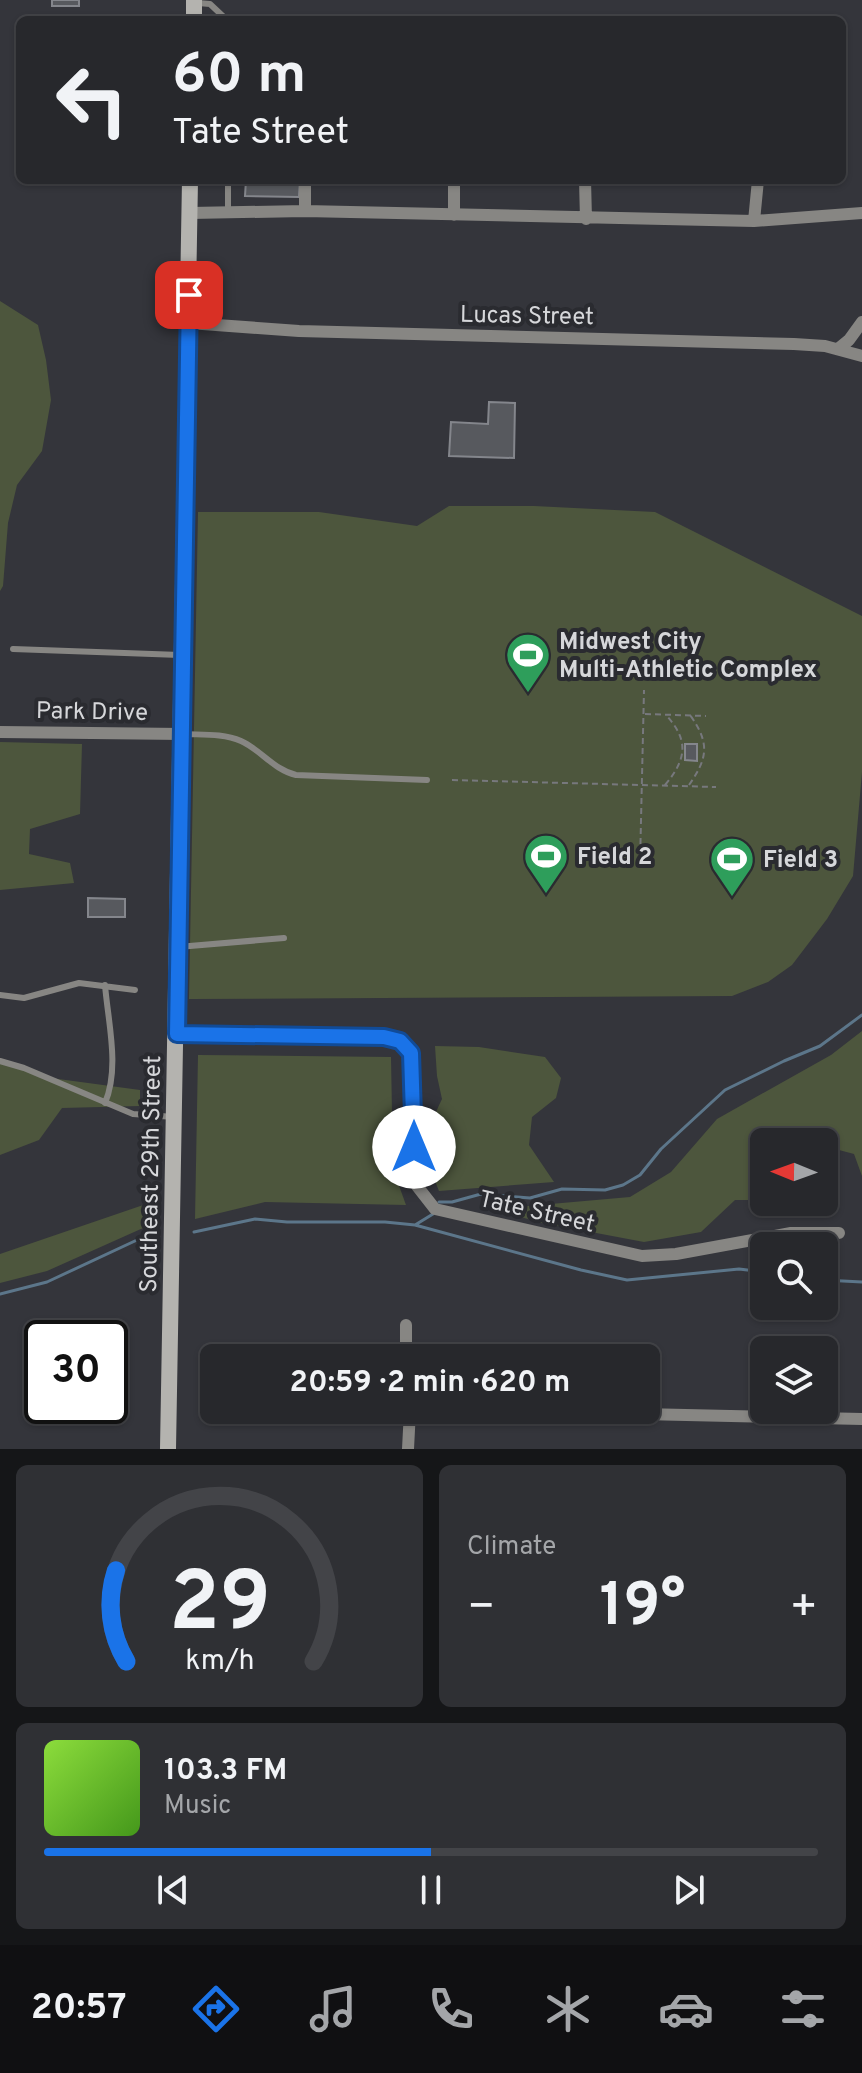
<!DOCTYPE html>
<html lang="en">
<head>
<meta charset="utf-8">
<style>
  :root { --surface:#27282c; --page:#2f3034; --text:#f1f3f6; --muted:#a4a6a9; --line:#434448; --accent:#1a73e8 }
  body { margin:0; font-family:Overpass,sans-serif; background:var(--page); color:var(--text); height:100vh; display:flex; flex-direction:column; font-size:30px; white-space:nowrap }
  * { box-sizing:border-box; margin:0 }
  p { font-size:26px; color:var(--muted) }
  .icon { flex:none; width:44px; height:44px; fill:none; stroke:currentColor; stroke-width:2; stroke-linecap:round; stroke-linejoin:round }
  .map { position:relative; height:1449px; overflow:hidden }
  .drawer { display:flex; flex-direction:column; gap:16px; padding:16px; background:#151618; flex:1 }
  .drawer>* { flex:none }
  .banner { position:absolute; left:16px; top:16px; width:830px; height:168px; border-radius:12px; box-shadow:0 2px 6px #0004,0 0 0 2px var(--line); background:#27282c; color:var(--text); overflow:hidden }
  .needle { width:52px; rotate:271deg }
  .fabs { position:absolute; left:750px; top:1128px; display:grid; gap:16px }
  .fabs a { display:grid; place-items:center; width:88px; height:88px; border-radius:12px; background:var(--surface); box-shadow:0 2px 6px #0004,0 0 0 2px var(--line); font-size:40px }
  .speed { position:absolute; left:24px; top:1320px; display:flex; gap:16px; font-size:40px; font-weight:700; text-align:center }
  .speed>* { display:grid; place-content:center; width:104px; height:104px; border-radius:50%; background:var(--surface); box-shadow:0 2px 6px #0004,0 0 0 2px var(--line); line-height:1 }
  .speed .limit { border:4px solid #111; border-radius:12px; background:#fff; color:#111 }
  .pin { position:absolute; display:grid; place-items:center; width:68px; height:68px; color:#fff; margin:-34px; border-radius:16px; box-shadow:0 4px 12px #0006 }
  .me { position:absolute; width:88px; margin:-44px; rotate:0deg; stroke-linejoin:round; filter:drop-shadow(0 0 6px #0008) }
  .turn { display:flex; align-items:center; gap:28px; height:168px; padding:0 24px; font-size:36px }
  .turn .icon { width:104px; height:104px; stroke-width:2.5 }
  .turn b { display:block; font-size:56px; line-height:68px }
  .big { font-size:60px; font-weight:700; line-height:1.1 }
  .drawer .widget { flex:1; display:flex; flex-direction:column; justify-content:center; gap:12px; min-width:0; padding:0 28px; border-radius:12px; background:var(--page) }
  .drawer .dial { align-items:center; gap:0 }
  .dial svg { height:208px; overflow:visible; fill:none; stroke:var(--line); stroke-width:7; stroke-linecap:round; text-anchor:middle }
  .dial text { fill:var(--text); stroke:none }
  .song { display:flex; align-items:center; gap:24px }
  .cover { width:96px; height:96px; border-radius:12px; background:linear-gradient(135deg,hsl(90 70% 55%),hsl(100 70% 35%)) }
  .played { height:8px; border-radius:4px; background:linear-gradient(90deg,var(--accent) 50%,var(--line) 50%) }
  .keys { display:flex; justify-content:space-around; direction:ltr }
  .heat { display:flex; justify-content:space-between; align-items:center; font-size:44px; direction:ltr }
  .drawer .tiles { flex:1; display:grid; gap:16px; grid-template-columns:1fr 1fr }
  .widget:last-child { grid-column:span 2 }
  .trip { position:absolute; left:200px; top:1344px; width:460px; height:80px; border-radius:12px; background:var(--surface); box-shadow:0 2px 6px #0004,0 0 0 2px var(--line); font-weight:700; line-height:80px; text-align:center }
  .tabs { display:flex; height:128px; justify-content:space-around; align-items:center; background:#101012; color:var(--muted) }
  .tabs .icon { width:56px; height:56px }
  .tabs .active { color:var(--accent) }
  .tabs b { font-size:36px; color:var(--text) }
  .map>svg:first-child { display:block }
</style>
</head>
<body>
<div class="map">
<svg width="862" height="1449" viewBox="0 0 862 1449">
  <rect width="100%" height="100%" fill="#34353b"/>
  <path fill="#4d563d" d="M 0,301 L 38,325 L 46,360 L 51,400 L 42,451 L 17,485 L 8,523 L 3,586 L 0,591 Z
    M 449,506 L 534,506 L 655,512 L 862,616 L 862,772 L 853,876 L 827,919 L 792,965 L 768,982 L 732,996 L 189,999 L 198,512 L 319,512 L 417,526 Z
    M 0,742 L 82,744 L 80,814 L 30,829 L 29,854 L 70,863 L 74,883 L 0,890 Z
    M 862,1031 L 862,1176 L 854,1154 L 824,1146 L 824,1142 L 764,1142 L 764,1200 L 735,1200 L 701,1232 L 644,1242 L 538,1222 L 493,1209 L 630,1197 L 671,1172 L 717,1119 L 831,1055 Z
    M 435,1046 L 479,1047 L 545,1057 L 561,1078 L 556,1098 L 532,1117 L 529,1145 L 554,1182 L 439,1191 C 425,1156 425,1133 442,1099 L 437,1076 Z
    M 198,1055 L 391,1057 L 393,1169 L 406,1205 L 265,1202 L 195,1219 Z
    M 0,1062 L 51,1078 L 140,1090 L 140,1106 L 62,1108 L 39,1140 L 0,1155 Z
    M 152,1202 L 152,1224 L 47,1271 L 0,1283 L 0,1254 Z"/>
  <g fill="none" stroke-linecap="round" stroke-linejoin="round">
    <path stroke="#5c768a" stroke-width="3" d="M 439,1202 L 452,1202 L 481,1194 L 530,1198 L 562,1189 L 605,1190 L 623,1185 L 640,1175 L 661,1149 L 725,1090 L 784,1061 L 820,1046 L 862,1015
      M 415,1225 L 433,1214
      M 194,1232 L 255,1219 L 287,1222 L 385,1222 L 415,1225 L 581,1270 L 627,1280 L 739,1269 L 764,1272
      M 824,1280 L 862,1282
      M 0,1294 L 47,1282 L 152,1233"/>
  </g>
  <path fill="#57595e" stroke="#84868c" stroke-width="2" d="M 52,0 L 79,0 L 79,6 L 52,6 Z
    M 246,180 L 300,180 L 299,197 L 245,196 Z
    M 489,402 L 515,403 L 514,458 L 449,456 L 451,422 L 488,424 Z
    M 685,744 L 697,744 L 697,761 L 685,760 Z
    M 88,898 L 125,899 L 125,917 L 88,917 Z"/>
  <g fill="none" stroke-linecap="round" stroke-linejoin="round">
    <path stroke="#77787d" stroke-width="2" stroke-dasharray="6 4" stroke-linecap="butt" d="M 645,714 L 706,716
      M 452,780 L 716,787
      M 665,785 C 687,759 689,740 666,715
      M 689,785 C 708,758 710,743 690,715
      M 640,864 L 644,690"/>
    <path stroke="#878683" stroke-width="6" d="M 198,3 L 210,4 L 227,20
      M 228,180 L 228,212
      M 13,649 L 180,655
      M 183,734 C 201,735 223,733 241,741 C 261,750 274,770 296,775 L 427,780
      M 178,947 L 284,938
      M 105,985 C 108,1022 120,1068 105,1103
      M 0,995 L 24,998 L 79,983 L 135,990
      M 0,1061 L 24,1068 L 133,1114 L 174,1117"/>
    <path stroke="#878683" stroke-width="12" d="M 305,180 L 305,211
      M 585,180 L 586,219
      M 190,213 L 305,211 L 754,221 L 862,213
      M 454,215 L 454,180
      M 754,221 L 758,180
      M 189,323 L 299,331 L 794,344 L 825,346 L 862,356
      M 838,349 L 849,340 L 862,322
      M 0,732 L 183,734
      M 177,1034 L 384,1037 C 394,1039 406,1041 411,1052 C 419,1071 414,1147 414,1172 L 417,1186 L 435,1209 L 642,1256 L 676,1254 L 791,1233 L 839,1233
      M 406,1358 L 406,1325
      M 466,1410 L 862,1419
      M 408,1449 L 410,1410"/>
    <path stroke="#b4b3af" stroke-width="16" d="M 194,20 L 194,0
      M 168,1449 L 190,180"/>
  </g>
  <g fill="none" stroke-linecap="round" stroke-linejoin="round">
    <g stroke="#114b97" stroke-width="20">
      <path id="route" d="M 189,295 L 177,1034 L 384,1037 L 400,1041 L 411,1053 L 414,1147"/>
    </g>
    <use href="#route" stroke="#1a73e8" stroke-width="14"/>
  </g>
  <defs>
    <g id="stadium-pin" transform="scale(2.3)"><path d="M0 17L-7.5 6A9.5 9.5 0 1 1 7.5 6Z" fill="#2e9e5b" stroke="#2a2b30"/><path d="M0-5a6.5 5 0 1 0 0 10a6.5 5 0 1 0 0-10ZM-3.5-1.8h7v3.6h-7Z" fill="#fff"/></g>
  </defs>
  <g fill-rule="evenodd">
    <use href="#stadium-pin" x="528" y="655"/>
    <use href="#stadium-pin" x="546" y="856"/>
    <use href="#stadium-pin" x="732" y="859"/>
  </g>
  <g text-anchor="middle" stroke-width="8" stroke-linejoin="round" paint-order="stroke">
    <g font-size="24" fill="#d6d7da" stroke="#2a2b30">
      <text transform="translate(527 315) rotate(1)" y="8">Lucas Street</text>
      <text transform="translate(92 711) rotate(1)" y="8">Park Drive</text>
      <text transform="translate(150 1174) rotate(-89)" y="8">Southeast 29th Street</text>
      <text transform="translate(537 1211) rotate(13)" y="8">Tate Street</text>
    </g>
    <g font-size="24" font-weight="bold" fill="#d6d7da" stroke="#2a2b30" text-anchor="start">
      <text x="559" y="649">Midwest City<tspan x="559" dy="28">Multi-Athletic Complex</tspan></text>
      <text x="577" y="864">Field 2</text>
      <text x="763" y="867">Field 3</text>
    </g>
  </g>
</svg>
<div class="fabs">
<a><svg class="needle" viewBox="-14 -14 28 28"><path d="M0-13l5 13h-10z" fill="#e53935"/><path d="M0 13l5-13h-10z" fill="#a4a6a9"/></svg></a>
<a><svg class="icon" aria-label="search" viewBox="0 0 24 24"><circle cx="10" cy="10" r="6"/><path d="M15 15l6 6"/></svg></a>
<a><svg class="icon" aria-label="layers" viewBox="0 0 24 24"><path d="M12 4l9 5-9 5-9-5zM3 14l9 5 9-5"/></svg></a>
</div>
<div class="speed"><div class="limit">30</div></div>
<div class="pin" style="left:189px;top:295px;background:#d93025"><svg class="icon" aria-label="arrive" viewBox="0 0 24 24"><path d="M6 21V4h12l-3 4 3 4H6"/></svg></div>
<svg class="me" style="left:414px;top:1147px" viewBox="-20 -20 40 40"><circle r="19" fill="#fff"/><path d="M0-13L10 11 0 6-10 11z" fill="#1a73e8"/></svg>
<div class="trip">20:59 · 2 min · 620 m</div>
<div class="banner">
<div class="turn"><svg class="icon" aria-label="left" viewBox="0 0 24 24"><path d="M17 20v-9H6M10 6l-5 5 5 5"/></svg><div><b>60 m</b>Tate Street</div></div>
</div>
</div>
<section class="drawer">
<div class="tiles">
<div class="widget dial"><svg viewBox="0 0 100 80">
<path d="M14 69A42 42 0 1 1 86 69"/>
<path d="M14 69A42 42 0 0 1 10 34" stroke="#1a73e8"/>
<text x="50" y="56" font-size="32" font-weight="700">29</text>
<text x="50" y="72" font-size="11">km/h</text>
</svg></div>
<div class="widget"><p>Climate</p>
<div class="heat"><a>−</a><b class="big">19°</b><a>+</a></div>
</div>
<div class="widget">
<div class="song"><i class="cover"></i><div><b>103.3 FM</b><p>Music</p></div></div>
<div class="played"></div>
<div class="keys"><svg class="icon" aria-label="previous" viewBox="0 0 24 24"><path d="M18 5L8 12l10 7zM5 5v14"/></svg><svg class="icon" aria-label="pause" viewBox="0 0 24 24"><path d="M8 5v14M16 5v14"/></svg><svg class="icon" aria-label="next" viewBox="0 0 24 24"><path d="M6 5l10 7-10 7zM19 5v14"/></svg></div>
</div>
</div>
</section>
<nav class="tabs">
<b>20:57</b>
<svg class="icon active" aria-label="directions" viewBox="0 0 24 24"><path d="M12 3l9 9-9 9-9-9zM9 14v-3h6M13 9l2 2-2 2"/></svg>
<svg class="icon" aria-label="music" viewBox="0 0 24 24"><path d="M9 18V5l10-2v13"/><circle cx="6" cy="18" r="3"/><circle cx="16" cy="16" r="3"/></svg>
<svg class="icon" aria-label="phone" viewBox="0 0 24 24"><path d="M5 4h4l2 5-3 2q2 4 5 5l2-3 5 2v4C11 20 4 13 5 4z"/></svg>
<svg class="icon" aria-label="climate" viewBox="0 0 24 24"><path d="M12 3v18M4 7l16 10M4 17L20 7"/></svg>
<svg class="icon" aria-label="car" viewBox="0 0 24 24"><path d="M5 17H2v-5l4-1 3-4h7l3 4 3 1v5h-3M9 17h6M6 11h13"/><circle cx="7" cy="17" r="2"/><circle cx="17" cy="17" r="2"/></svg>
<svg class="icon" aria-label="filters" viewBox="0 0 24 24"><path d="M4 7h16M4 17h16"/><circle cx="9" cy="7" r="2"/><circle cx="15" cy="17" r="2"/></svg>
</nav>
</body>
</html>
